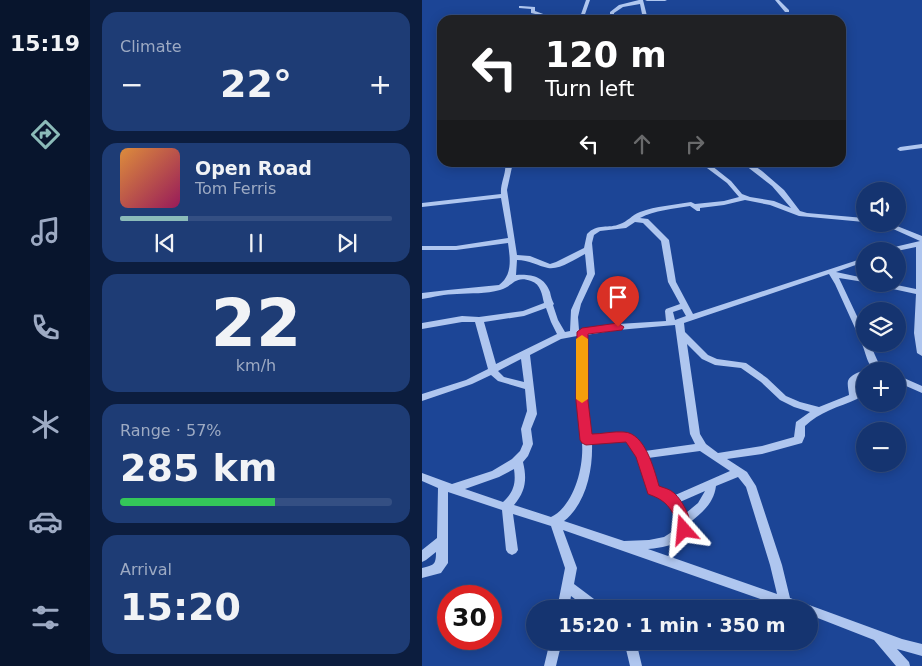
<!DOCTYPE html>
<html lang="en">
<head>
<meta charset="utf-8">
<style>
  :root { --surface:#153470; --page:#1e3c75; --text:#f1f3f6; --muted:#9daac3; --line:#344f83; --accent:#8bbbb9 }
  body { margin:0; font-family:"DejaVu Sans",sans-serif; background:var(--page); color:var(--text); height:100vh; display:flex; flex-direction:column; font-size:19px; white-space:nowrap }
  * { box-sizing:border-box; margin:0 }
  p { font-size:16px; color:var(--muted) }
  .icon { flex:none; width:28px; height:28px; fill:none; stroke:currentColor; stroke-width:2; stroke-linecap:round; stroke-linejoin:round }
  .map { position:relative; flex:1; overflow:hidden }
  .panel { display:flex; flex-direction:column; gap:12px; padding:12px; background:#0c1d3e; width:332px }
  .panel>* { flex:none }
  .guide { position:absolute; left:15px; top:15px; width:409px; height:152px; border-radius:15px; box-shadow:0 2px 12px #0003,0 0 0 1px var(--line); background:#202124; color:#fff; overflow:hidden }
  .fabs { position:absolute; left:434px; top:182px; display:grid; gap:10px }
  .fabs a { display:grid; place-items:center; width:50px; height:50px; border-radius:50%; background:var(--surface); box-shadow:0 2px 12px #0003,0 0 0 1px var(--line); font-size:25px }
  .speed { position:absolute; left:15px; top:585px; display:flex; gap:10px; font-size:25px; font-weight:700; text-align:center }
  .speed>* { display:grid; place-content:center; width:65px; height:65px; border-radius:50%; background:var(--surface); box-shadow:0 2px 12px #0003,0 0 0 1px var(--line); line-height:1 }
  .speed .limit { border:8px solid #d22; background:#fff; color:#111 }
  .pin { position:absolute; display:grid; place-items:center; width:42px; height:42px; color:#fff; margin:-51px -21px; border-radius:50% 50% 50% 0; rotate:-45deg; box-shadow:0 0 5px #0007 }
  .pin .icon { rotate:45deg }
  .me { position:absolute; width:55px; margin:-28px; rotate:342deg; stroke-linejoin:round; filter:drop-shadow(0 0 4px #0008) }
  .turn { display:flex; align-items:center; gap:18px; height:105px; padding:0 25px; font-size:22px }
  .turn .icon { width:65px; height:65px; stroke-width:2.5 }
  .turn b { display:block; font-size:35px; line-height:42px }
  .lanes { display:flex; align-items:center; height:48px; padding:0 25px; background:#0003; justify-content:center; gap:25px; direction:ltr }
  .lanes .off { opacity:.35 }
  .big { font-size:38px; font-weight:600; line-height:1.1 }
  .panel .card { flex:1; display:flex; flex-direction:column; justify-content:center; gap:8px; min-width:0; padding:0 18px; border-radius:15px; background:var(--page) }
  .panel .dial { align-items:center; gap:0 }
  .dial b { font-size:65px; line-height:1 }
  .song { display:flex; align-items:center; gap:15px }
  .cover { width:60px; height:60px; border-radius:8px; background:linear-gradient(135deg,hsl(30 70% 55%),hsl(330 70% 35%)) }
  .played { height:5px; border-radius:2px; background:linear-gradient(90deg,var(--accent) 25%,var(--line) 25%) }
  .keys { display:flex; justify-content:space-around; direction:ltr }
  .heat { display:flex; justify-content:space-between; align-items:center; font-size:28px; direction:ltr }
  .charge { height:8px; border-radius:4px; background:linear-gradient(90deg,#34c759 57%,var(--line) 0) }
  .trip { position:absolute; left:104px; top:600px; width:292px; height:50px; border-radius:25px; background:var(--surface); box-shadow:0 2px 12px #0003,0 0 0 1px var(--line); font-weight:600; line-height:50px; text-align:center }
  main { display:flex; flex:1; min-height:0 }
  .tab-bar { display:flex; flex-direction:column; width:90px; justify-content:space-around; align-items:center; background:#08152d; color:var(--muted) }
  .tab-bar .icon { width:35px; height:35px }
  .tab-bar .active { color:var(--accent) }
  .tab-bar b { font-size:22px; color:var(--text) }
  .map>svg:first-child { display:block }
</style>
</head>
<body>
<main>
<nav class="tab-bar">
<b>15:19</b>
<svg class="icon active" aria-label="directions" viewBox="0 0 24 24"><path d="M12 3l9 9-9 9-9-9zM9 14v-3h6M13 9l2 2-2 2"/></svg>
<svg class="icon" aria-label="music" viewBox="0 0 24 24"><path d="M9 18V5l10-2v13"/><circle cx="6" cy="18" r="3"/><circle cx="16" cy="16" r="3"/></svg>
<svg class="icon" aria-label="phone" viewBox="0 0 24 24"><path d="M5 4h4l2 5-3 2q2 4 5 5l2-3 5 2v4C11 20 4 13 5 4z"/></svg>
<svg class="icon" aria-label="climate" viewBox="0 0 24 24"><path d="M12 3v18M4 7l16 10M4 17L20 7"/></svg>
<svg class="icon" aria-label="car" viewBox="0 0 24 24"><path d="M5 17H2v-5l4-1 3-4h7l3 4 3 1v5h-3M9 17h6M6 11h13"/><circle cx="7" cy="17" r="2"/><circle cx="17" cy="17" r="2"/></svg>
<svg class="icon" aria-label="filters" viewBox="0 0 24 24"><path d="M4 7h16M4 17h16"/><circle cx="9" cy="7" r="2"/><circle cx="15" cy="17" r="2"/></svg>
</nav>
<section class="panel">
<div class="card"><p>Climate</p>
<div class="heat"><a>−</a><b class="big">22°</b><a>+</a></div>
</div>
<div class="card">
<div class="song"><i class="cover"></i><div><b>Open Road</b><p>Tom Ferris</p></div></div>
<div class="played"></div>
<div class="keys"><svg class="icon" aria-label="previous" viewBox="0 0 24 24"><path d="M18 5L8 12l10 7zM5 5v14"/></svg><svg class="icon" aria-label="pause" viewBox="0 0 24 24"><path d="M8 5v14M16 5v14"/></svg><svg class="icon" aria-label="next" viewBox="0 0 24 24"><path d="M6 5l10 7-10 7zM19 5v14"/></svg></div>
</div>
<div class="card dial"><b>22</b><p>km/h</p></div>
<div class="card"><p>Range · 57%</p><b class="big">285 km</b><div class="charge"></div></div>
<div class="card"><p>Arrival</p><b class="big">15:20</b></div>
</section>
<div class="map">
<svg width="500" height="666" viewBox="0 0 500 666">
  <rect width="100%" height="100%" fill="#1c4596"/>
  <g fill="none" stroke-linecap="round" stroke-linejoin="round">
    <path fill="#afc6ef" fill-rule="evenodd" d="M 164,0 L 168,0 L 161,20 L 157,20 Z
      M 217,0 L 221,0 L 225,16 L 192,20 L 176,20 L 188,17 L 188,12 L 197,5 ZM 218,4 L 220,14 L 192,17 L 192,13 L 201,7 Z
      M 223,0 L 245,0 L 243,1 L 225,1 Z
      M 353,0 L 357,0 L 367,10 L 367,12 L 363,12 Z
      M 99,6 L 113,7 L 113,11 L 124,15 L 122,16 L 109,13 L 109,9 L 97,8 L 97,6 Z
      M 52,15 L 143,19 L 145,20 L 110,20 L 50,17 L 50,16 Z
      M 500,144 L 500,148 L 478,151 L 475,149 L 478,147 Z
      M 83,162 L 89,162 L 90,167 L 85,190 L 95,255 L 108,256 L 128,264 L 134,262 L 162,248 L 165,234 C 175,223 187,229 198,224 C 205,222 210,215 218,212 C 234,206 252,205 269,202 L 273,204 L 302,201 L 317,197 L 305,183 L 277,162 L 285,162 L 309,181 L 320,194 L 328,197 L 352,201 L 369,208 L 350,186 L 319,162 L 327,162 L 340,171 L 362,190 L 378,211 L 385,213 L 442,218 L 442,222 L 377,216 L 348,205 L 323,200 L 302,205 L 278,208 L 278,211 L 275,211 L 268,206 C 251,209 233,210 218,218 L 226,219 L 247,240 L 254,282 L 271,314 L 442,258 L 442,262 L 414,272 L 442,278 L 442,282 L 417,278 L 442,331 L 442,344 L 448,344 L 457,364 L 465,369 L 466,371 C 445,371 447,362 440,344 L 442,342 L 438,339 L 413,284 L 407,274 L 262,323 L 263,332 L 286,355 L 295,359 L 324,363 L 345,378 L 364,396 L 378,402 L 397,407 L 427,395 C 427,392 425,385 426,381 C 428,375 440,370 445,371 L 442,371 L 442,377 L 436,382 L 437,397 L 435,399 C 417,407 397,412 383,426 L 383,436 L 380,443 L 340,454 L 305,459 L 325,472 L 334,486 L 360,565 L 368,598 L 480,639 L 500,644 L 500,656 L 475,649 L 487,662 L 488,666 L 474,666 L 452,640 L 388,615 L 388,609 L 367,609 L 141,530 L 155,568 L 152,584 L 180,605 L 182,609 L 166,609 L 149,596 L 147,609 L 135,609 L 143,568 L 129,526 L 91,514 L 96,550 L 94,553 L 90,555 L 86,553 L 84,550 L 80,510 L 26,492 L 26,563 L 19,573 L 0,578 L 0,568 C 12,565 14,565 14,552 L 4,560 L 0,562 L 0,550 L 15,538 L 16,488 L 0,481 L 0,473 L 30,484 L 70,471 L 90,459 L 98,451 L 101,444 L 99,429 L 105,411 L 103,389 L 76,381 L 69,375 L 50,384 L 0,401 L 0,394 L 44,380 L 66,369 L 53,322 L 40,322 L 0,329 L 0,323 L 40,316 L 57,317 L 101,311 L 122,303 C 120,295 119,284 109,281 C 92,275 91,287 78,290 C 64,294 49,293 35,294 C 23,294 12,297 0,299 L 0,293 L 26,290 L 77,285 C 91,275 88,258 86,243 L 34,250 L 0,250 L 0,246 L 34,246 L 86,238 L 79,198 L 0,207 L 0,203 L 79,194 C 78,183 85,173 83,162 ZM 213,222 L 221,223 L 239,241 L 246,282 L 258,304 L 244,309 L 243,311 L 244,321 L 196,324 L 157,330 L 156,317 L 159,304 L 173,274 L 170,243 L 172,235 L 178,231 L 204,228 ZM 163,254 L 165,274 L 149,310 L 148,331 L 143,332 L 136,320 L 131,305 L 132,304 C 130,300 129,297 128,292 C 122,276 109,274 94,275 L 95,260 C 107,260 116,266 126,268 C 138,270 153,259 163,254 ZM 124,308 L 129,322 L 135,334 L 74,364 L 62,322 L 102,316 ZM 260,309 L 264,316 L 253,320 L 251,312 ZM 253,325 L 268,434 L 273,444 L 223,451 C 209,427 193,434 169,436 L 165,401 L 164,335 L 196,330 ZM 155,336 C 154,358 154,380 155,401 C 156,415 159,430 160,443 C 162,467 152,506 129,517 L 92,505 C 104,491 105,479 101,462 L 106,456 L 111,444 L 109,429 L 115,414 L 108,355 L 139,339 ZM 265,344 L 280,359 L 293,365 L 319,368 L 339,382 L 358,400 L 372,407 L 388,412 L 374,422 L 372,437 L 340,446 L 296,453 L 284,444 L 278,434 ZM 99,359 L 102,382 L 82,377 L 76,371 ZM 202,441 C 220,450 219,476 227,493 C 244,500 255,510 256,528 L 242,537 L 227,540 L 202,541 L 142,521 C 164,504 171,470 170,443 ZM 278,451 L 308,471 L 251,496 L 235,487 L 226,458 ZM 92,469 C 94,483 92,492 81,502 L 43,489 L 77,477 ZM 316,477 L 324,487 L 348,565 L 355,594 L 226,549 C 241,548 260,544 268,530 L 267,523 C 280,513 292,503 294,486 ZM 283,491 L 276,503 L 264,513 L 258,502 Z
      M 460,224 L 470,224 L 500,236 L 500,356 L 495,353 L 492,333 L 494,294 L 457,286 L 456,284 L 470,284 L 494,289 L 494,247 L 475,251 L 463,251 L 464,249 L 498,241 Z
      M 475,375 L 500,386 L 500,393 L 475,382 Z
      M 128,641 L 140,641 L 134,666 L 122,666 Z
      M 202,641 L 214,641 L 220,666 L 208,666 Z"/>
  </g>
  <path fill="#e11d48" stroke="#92132f" d="M 196,323 L 202,327 L 200,330 L 166,334 L 166,401 L 170,434 C 180,434 192,431 202,432 C 223,433 232,469 237,486 C 242,488 248,489 252,493 C 261,501 273,523 267,534 L 262,536 L 257,534 C 254,529 255,524 253,518 C 247,504 240,499 226,494 L 214,457 L 204,442 L 164,445 L 160,443 L 158,440 L 154,401 L 155,332 L 160,328 Z"/>
  <path fill="#f59e0b" d="M 160,335 L 166,339 L 166,399 L 160,403 L 154,399 L 154,339 Z"/>
</svg>
<div class="fabs">
<a><svg class="icon" aria-label="sound" viewBox="0 0 24 24"><path d="M4 9h4l5-4v14l-5-4H4zM17 9q2 3 0 6"/></svg></a>
<a><svg class="icon" aria-label="search" viewBox="0 0 24 24"><circle cx="10" cy="10" r="6"/><path d="M15 15l6 6"/></svg></a>
<a><svg class="icon" aria-label="layers" viewBox="0 0 24 24"><path d="M12 4l9 5-9 5-9-5zM3 14l9 5 9-5"/></svg></a>
<a>+</a>
<a>−</a>
</div>
<div class="speed"><div class="limit">30</div></div>
<div class="pin" style="left:196px;top:327px;background:#d93025"><svg class="icon" aria-label="arrive" viewBox="0 0 24 24"><path d="M6 21V4h12l-3 4 3 4H6"/></svg></div>
<svg class="me" style="left:262px;top:530px" viewBox="-20 -20 40 40"><path d="M0-17L14 15 0 8-14 15z" fill="#e11d48" stroke="#fff" stroke-width="4"/></svg>
<div class="trip">15:20 · 1 min · 350 m</div>
<div class="guide">
<div class="turn"><svg class="icon" aria-label="left" viewBox="0 0 24 24"><path d="M17 20v-9H6M10 6l-5 5 5 5"/></svg><div><b>120 m</b>Turn left</div></div>
<div class="lanes"><svg class="icon" aria-label="left" viewBox="0 0 24 24"><path d="M17 20v-9H6M10 6l-5 5 5 5"/></svg><svg class="icon off" aria-label="ahead" viewBox="0 0 24 24"><path d="M12 20V5M6 11l6-6 6 6"/></svg><svg class="icon off" aria-label="right" viewBox="0 0 24 24"><path d="M7 20v-9h11M14 6l5 5-5 5"/></svg></div>
</div>
</div>
</main>
</body>
</html>
